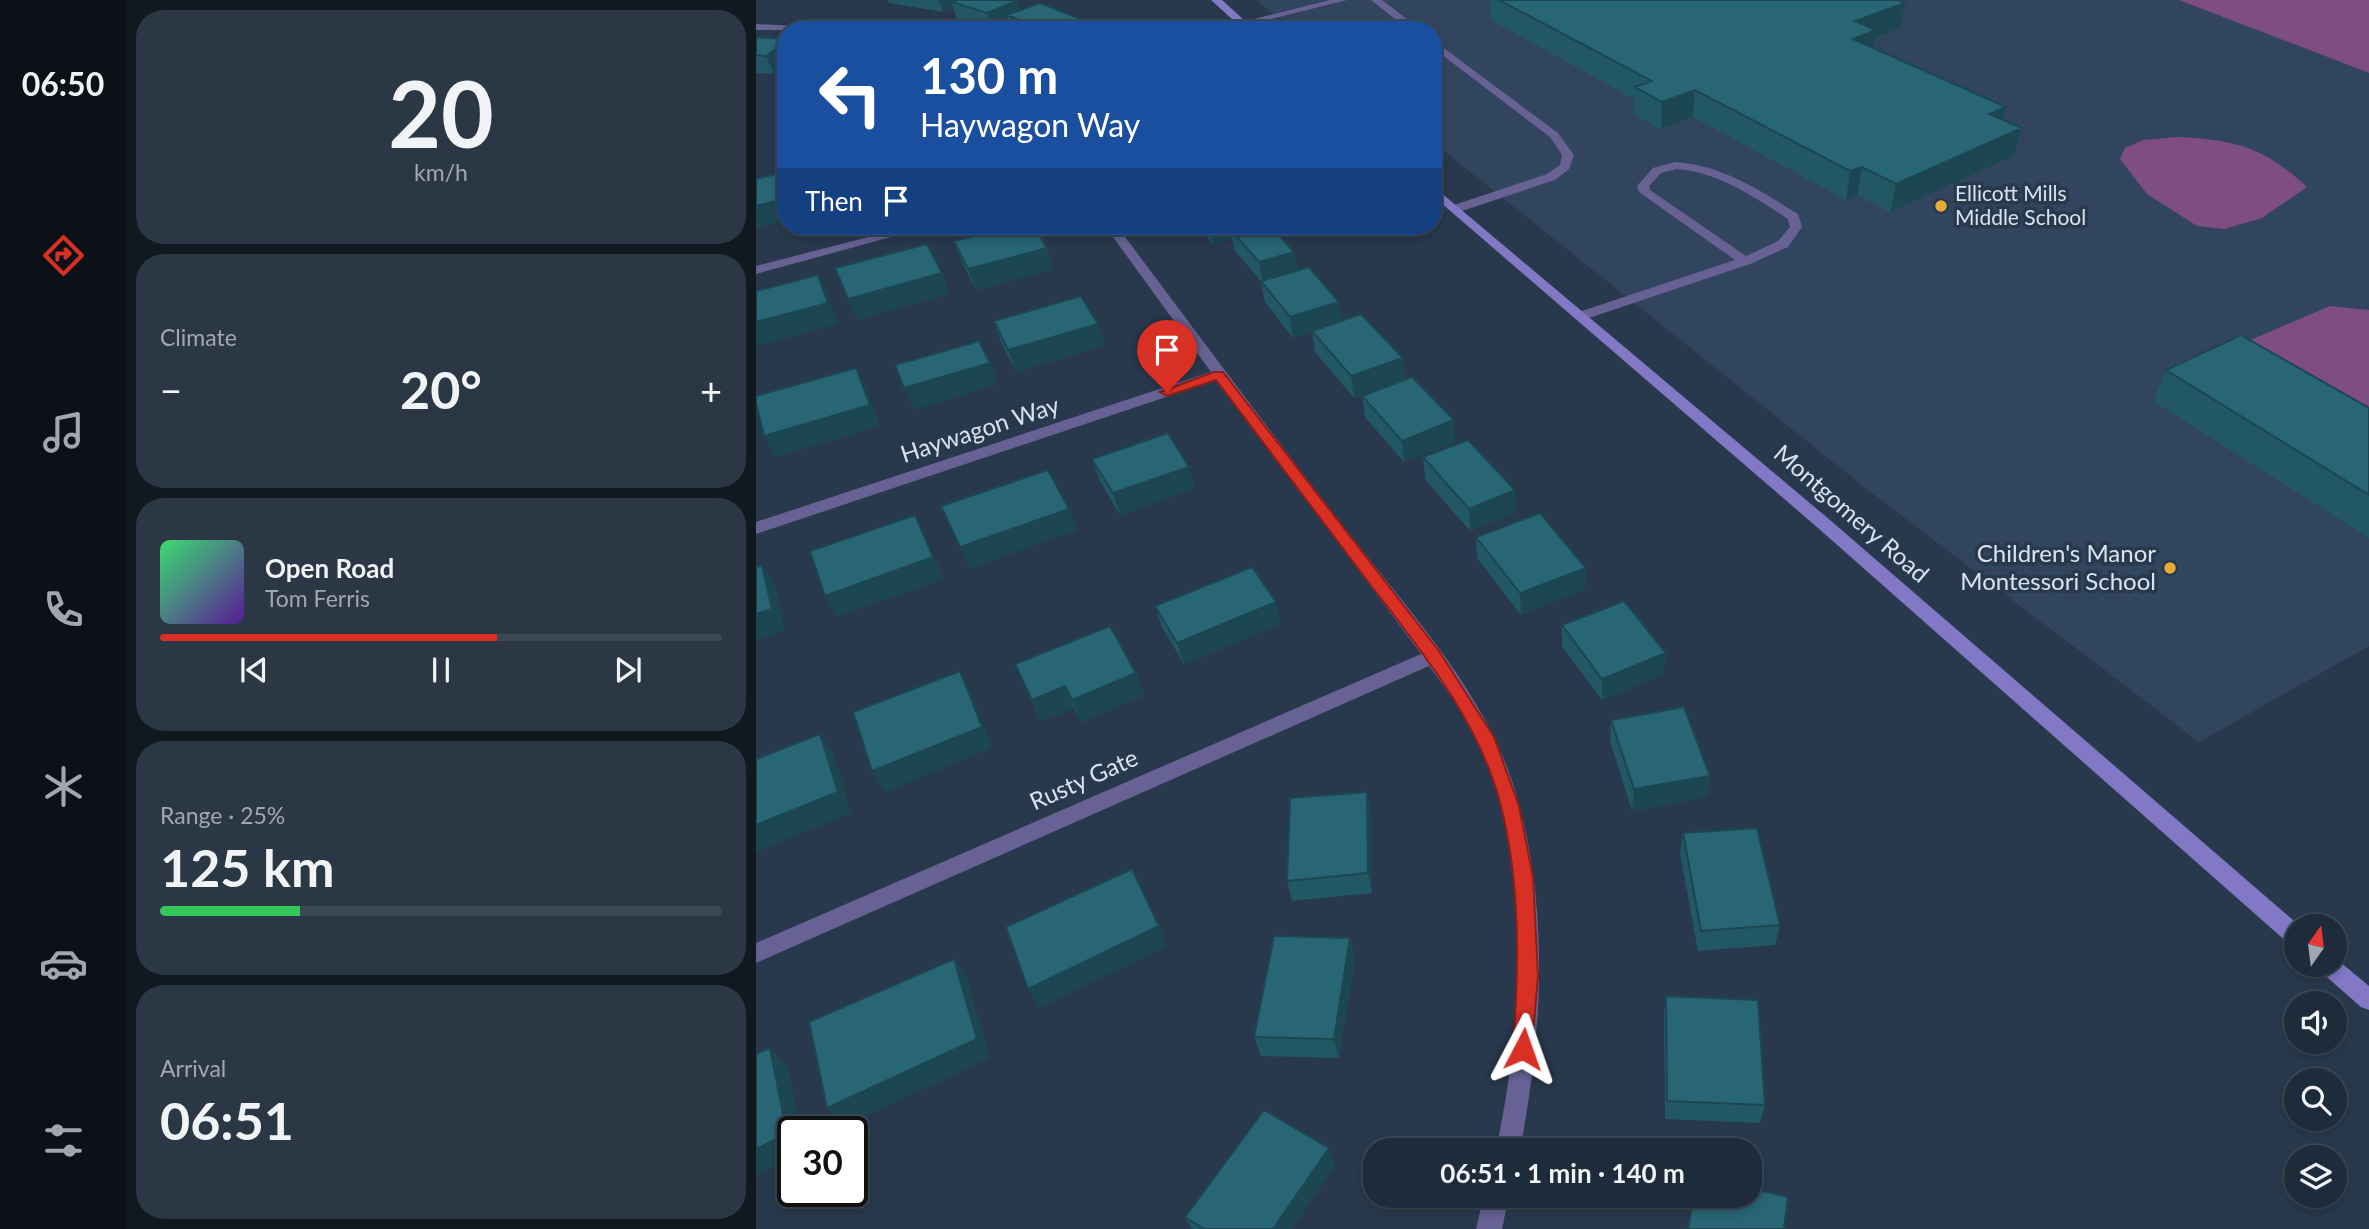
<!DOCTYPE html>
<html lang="en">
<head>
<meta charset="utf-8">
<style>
  :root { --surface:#1e2b3a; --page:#2b3745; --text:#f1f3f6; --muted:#a1a7af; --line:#3c4754; --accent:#d93025 }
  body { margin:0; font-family:Lato,sans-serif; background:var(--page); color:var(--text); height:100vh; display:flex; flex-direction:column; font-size:26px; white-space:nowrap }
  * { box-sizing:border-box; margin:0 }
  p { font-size:23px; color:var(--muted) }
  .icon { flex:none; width:38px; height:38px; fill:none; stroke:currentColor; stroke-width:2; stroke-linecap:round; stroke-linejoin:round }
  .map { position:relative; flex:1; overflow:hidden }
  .panel { display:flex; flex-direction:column; gap:10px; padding:10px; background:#101820; width:630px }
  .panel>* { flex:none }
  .guide { position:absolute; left:21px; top:21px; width:665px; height:214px; border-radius:28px; box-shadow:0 4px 10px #0003,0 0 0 2px var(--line); background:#1a4fa0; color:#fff; overflow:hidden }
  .needle { width:46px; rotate:14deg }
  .buttons { position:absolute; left:1528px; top:914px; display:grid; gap:14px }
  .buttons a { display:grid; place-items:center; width:63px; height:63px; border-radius:50%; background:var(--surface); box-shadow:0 4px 10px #0003,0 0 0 2px var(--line); font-size:35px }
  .speed { position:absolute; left:21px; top:1116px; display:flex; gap:14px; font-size:35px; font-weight:700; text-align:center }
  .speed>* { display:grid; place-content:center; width:91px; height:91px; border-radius:50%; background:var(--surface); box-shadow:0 4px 10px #0003,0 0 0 2px var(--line); line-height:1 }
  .speed .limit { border:4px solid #111; border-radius:10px; background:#fff; color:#111 }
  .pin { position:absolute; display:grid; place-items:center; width:60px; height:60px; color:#fff; margin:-72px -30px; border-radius:50% 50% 50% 0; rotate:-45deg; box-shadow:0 0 7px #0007 }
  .pin .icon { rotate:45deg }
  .me { position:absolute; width:77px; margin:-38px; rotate:4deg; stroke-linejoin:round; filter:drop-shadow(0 0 5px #0008) }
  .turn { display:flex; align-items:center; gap:24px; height:147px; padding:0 28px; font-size:32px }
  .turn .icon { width:91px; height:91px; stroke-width:2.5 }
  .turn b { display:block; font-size:49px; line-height:60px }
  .then { display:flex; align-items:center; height:66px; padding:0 28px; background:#0003; gap:14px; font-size:26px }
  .big { font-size:52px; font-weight:700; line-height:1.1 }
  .panel .tile { flex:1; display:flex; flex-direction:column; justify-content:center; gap:10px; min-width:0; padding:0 24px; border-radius:28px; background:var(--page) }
  .panel .dial { align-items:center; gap:0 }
  .dial b { font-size:91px; line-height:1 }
  .song { display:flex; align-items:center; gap:21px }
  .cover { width:84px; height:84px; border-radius:10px; background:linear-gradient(135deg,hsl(140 70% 55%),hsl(270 70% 35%)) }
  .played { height:7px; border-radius:4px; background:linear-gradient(90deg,var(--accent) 60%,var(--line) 60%) }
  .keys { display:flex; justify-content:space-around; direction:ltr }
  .heat { display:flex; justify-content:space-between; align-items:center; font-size:38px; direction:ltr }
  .charge { height:10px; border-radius:5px; background:linear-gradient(90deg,#34c759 25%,var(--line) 0) }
  .trip { position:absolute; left:607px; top:1138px; width:399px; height:70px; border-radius:28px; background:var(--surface); box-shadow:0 4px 10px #0003,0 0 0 2px var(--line); font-weight:700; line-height:70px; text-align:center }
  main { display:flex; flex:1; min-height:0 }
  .dock { display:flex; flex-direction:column; width:126px; justify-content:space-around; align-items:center; background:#0c1117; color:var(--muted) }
  .dock .icon { width:49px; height:49px }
  .dock .selected { color:var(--accent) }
  .dock b { font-size:32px; color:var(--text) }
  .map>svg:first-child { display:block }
</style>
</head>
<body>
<main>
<nav class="dock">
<b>06:50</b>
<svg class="icon selected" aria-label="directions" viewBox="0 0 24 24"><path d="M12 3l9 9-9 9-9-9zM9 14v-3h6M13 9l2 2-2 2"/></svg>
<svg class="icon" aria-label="music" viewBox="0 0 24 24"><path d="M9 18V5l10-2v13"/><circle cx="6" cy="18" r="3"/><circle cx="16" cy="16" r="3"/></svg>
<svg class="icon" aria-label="phone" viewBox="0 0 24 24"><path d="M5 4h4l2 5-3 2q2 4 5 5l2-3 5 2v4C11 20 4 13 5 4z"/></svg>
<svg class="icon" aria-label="climate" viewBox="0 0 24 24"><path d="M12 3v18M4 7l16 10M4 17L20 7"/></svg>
<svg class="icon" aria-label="car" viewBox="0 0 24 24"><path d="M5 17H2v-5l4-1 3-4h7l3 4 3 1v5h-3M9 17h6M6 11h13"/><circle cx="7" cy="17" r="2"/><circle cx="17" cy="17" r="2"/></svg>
<svg class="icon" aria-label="filters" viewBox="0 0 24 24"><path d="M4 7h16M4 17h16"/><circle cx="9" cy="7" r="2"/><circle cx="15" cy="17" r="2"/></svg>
</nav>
<section class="panel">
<div class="tile dial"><b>20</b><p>km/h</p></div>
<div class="tile"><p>Climate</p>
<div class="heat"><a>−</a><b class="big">20°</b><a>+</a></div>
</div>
<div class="tile">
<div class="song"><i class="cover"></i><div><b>Open Road</b><p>Tom Ferris</p></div></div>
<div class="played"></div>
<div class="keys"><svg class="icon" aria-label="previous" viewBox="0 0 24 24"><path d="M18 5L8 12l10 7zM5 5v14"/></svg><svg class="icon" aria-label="pause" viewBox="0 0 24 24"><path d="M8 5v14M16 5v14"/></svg><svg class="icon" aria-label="next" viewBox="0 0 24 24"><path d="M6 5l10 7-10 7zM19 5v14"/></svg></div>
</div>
<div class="tile"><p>Range · 25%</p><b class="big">125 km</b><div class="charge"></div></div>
<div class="tile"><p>Arrival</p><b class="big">06:51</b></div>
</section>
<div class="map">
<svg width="1613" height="1229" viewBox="0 0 1613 1229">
  <rect width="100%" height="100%" fill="#28394d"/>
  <path fill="#31465e" d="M 500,0 L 1423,0 L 1613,73 L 1613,646 L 1443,742 L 1112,490 L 677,142 L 677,30 L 537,30 Z"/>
  <path fill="#7d4d83" d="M 1423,0 L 1613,0 L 1613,73 Z
    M 1422,137 C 1480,140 1508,147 1551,187 L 1506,218 L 1468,229 L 1441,226 L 1391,194 L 1364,159 L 1369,148 L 1387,140 Z
    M 1574,306 L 1613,310 L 1613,439 L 1466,352 Z"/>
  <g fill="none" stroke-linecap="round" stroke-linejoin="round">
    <path fill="#676293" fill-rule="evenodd" d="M 574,0 L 591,0 L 487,26 L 482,23 Z
      M 615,0 L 626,0 L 665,30 L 653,30 Z
      M 677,40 L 802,133 L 818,155 L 813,169 L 799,180 L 703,212 L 695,212 L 695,206 L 791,174 L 804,165 L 806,155 L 794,137 L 677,48 Z
      M 919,162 C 966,165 1003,190 1042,214 L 1046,227 L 1032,247 L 994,264 L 830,319 L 820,319 L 820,313 L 979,260 L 883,192 L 881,186 L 897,168 ZM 920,169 C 962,172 997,196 1032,219 L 1034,227 L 1022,241 L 990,256 L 894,190 L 893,186 L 905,173 Z"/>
    <path fill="#676293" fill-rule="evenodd" d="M 0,24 L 60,27 L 65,30 L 0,30 Z
      M 155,226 L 175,226 L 0,274 L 0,266 Z
      M 349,226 L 361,226 C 437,328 513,430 591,531 C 652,610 728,691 758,787 C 794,905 787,1030 764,1150 L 740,1150 C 768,1016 778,865 720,737 C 708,712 689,688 673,666 L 0,963 L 0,943 L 665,654 L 461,380 L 0,534 L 0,522 L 455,372 Z
      M 728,1195 L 753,1195 L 746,1229 L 720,1229 Z"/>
    <path fill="#8278c6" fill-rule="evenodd" d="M 455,0 L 466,0 L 499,30 L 488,30 Z
      M 677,186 L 1074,520 L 1544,926 L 1540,926 L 1540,946 L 1532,943 L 1062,528 L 677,196 Z
      M 1578,957 L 1613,986 L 1613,1010 L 1605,1007 L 1564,971 L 1561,964 L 1578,964 Z"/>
  </g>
  <path fill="#225765" d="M 132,0 L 258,0 L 260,1 L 263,10 L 325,19 L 328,30 L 256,30 L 254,24 L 241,30 L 232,30 L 201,20 L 197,6 L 187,12 L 133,3 Z
    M 734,0 L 1021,0 L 1144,28 L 1119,38 L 1117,47 L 1250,107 L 1247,120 L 1266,128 L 1258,156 L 1134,212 L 1101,195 L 1090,200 L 937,117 L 905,129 L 877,114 L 878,99 L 735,20 Z
    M 0,37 L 30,39 L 30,78 L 26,69 L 18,74 L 0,73 Z
    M 441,226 L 515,226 L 538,252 L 542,270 L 586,321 L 647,358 L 649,380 L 598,398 L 559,352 L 556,332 L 537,338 L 509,302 L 505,281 L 479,251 L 476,238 L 457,244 Z
    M 198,241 L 291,248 L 298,269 L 220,290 L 206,262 Z
    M 238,321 L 349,345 L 260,372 L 245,342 Z
    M 1410,370 L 1613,408 L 1613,538 L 1397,401 Z
    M 606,396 L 699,442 L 648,462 L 609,417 Z
    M 667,457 L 760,512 L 714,531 L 669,479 Z
    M 336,459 L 439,488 L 364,515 L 344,481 Z
    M 720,537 L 829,589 L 765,615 L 721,558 Z
    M 399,606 L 525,624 L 428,664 L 406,627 Z
    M 806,625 L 908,674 L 846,700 L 806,647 Z
    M 259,664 L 380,673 L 388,695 L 325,722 L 318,708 L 285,721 Z
    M 855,720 L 954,776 L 951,797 L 876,811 L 854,741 Z
    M 611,792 L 615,813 L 616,893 L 536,901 L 531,881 Z
    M 927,833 L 1024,925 L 1019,945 L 942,951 L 924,853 Z
    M 594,938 L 599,958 L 583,1058 L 505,1056 L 498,1037 Z
    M 910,996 L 1009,1105 L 1004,1123 L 909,1119 L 908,1015 Z
    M 579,1165 L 535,1229 L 436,1229 L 429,1217 Z"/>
  <path fill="#1c4752" d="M 183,0 L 207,0 L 196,2 L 197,6 L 187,12 Z
    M 260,1 L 265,19 L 251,15 L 254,24 L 241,30 L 237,30 L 231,13 Z
    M 1149,3 L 1144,28 L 1119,38 L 1116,56 L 1093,65 L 1099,21 Z
    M 325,19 L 328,30 L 298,30 Z
    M 30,42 L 30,64 L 23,61 L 26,69 L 18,74 L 10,56 Z
    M 939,90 L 937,117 L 905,129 L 906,102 Z
    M 1250,107 L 1243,134 L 1233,114 Z
    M 1266,128 L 1258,156 L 1134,212 L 1140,184 Z
    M 1106,167 L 1101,195 L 1090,200 L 1094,171 Z
    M 30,199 L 30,221 L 0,228 L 0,206 Z
    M 453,226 L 504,226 L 475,230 L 476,238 L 457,244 Z
    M 291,248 L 298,269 L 220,290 L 212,269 Z
    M 538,252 L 542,272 L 507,283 L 503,262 Z
    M 186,273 L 194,294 L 101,320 L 92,299 Z
    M 62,275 L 82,324 L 0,346 L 0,322 Z
    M 583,302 L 586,323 L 537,338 L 534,317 Z
    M 342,324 L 349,345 L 260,372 L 252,350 Z
    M 647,358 L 649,380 L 598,398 L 595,376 Z
    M 234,363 L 242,384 L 158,410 L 148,388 Z
    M 100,368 L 110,389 L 124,426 L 20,457 L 8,436 Z
    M 698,420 L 699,442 L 648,462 L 646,441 Z
    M 433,467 L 439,488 L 364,515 L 357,493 Z
    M 759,490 L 760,512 L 714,531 L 713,509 Z
    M 313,509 L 321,530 L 213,569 L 204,547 Z
    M 159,515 L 188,579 L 81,617 L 69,596 Z
    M 6,565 L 19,586 L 29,630 L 0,640 L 0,614 Z
    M 830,568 L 829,589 L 765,615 L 764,593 Z
    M 520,602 L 525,624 L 428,664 L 421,643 Z
    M 910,653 L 908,674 L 846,700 L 846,679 Z
    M 204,671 L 215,693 L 236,748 L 129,792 L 116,771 Z
    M 380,673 L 388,695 L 325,722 L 316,700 Z
    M 309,686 L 318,708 L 285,721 L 276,700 Z
    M 64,734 L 78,755 L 95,813 L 0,852 L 0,825 Z
    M 954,776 L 951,797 L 876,811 L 878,789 Z
    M 611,792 L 615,813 L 616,893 L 612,873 Z
    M 403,926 L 411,946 L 284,1008 L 272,989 Z
    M 594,938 L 599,958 L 583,1058 L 578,1039 Z
    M 198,959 L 211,979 L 234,1058 L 88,1126 L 71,1108 Z
    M 14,1048 L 32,1067 L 45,1132 L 37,1132 L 37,1157 L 0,1175 L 0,1149 Z
    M 573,1148 L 579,1165 L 535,1229 L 517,1229 Z"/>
  <path fill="#286575" stroke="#1c4752" stroke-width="2" d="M 201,0 L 258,0 L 260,1 L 231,13 L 196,2 Z
    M 743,0 L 1142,0 L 1149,3 L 1099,21 L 1120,30 L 1097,39 L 1250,107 L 1233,114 L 1266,128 L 1140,184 L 1106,167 L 1094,171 L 939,90 L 906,102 L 879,87 L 896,81 Z
    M 284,3 L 325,19 L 298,30 L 287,30 L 251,15 Z
    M 0,37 L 30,39 L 30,42 L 10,56 L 0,55 Z
    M 30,59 L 30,64 L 23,61 Z
    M 20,174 L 30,199 L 0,206 L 0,179 Z
    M 260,226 L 278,226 L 291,248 L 212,269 L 198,241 Z
    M 490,226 L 515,226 L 538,252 L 503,262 L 475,230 Z
    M 171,244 L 186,273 L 92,299 L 79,268 Z
    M 553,267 L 583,302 L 534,317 L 505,281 Z
    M 62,275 L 72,303 L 0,322 L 0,291 Z
    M 325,296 L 342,324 L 252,350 L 238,321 Z
    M 605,314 L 647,358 L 595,376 L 556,331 Z
    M 1485,335 L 1613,408 L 1613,495 L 1410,370 Z
    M 223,341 L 234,363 L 148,388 L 139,365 Z
    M 100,368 L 114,405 L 8,436 L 0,403 L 0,396 Z
    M 656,377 L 698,420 L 646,441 L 606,396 Z
    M 412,433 L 433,467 L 357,493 L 336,459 Z
    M 712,440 L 759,490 L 713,509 L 667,457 Z
    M 292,470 L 313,509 L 204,547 L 185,506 Z
    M 784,513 L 830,568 L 764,593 L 720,537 Z
    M 159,515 L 177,557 L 69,596 L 54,551 Z
    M 6,565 L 16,609 L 0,614 L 0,567 Z
    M 496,567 L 520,602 L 421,643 L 399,606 Z
    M 868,601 L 910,653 L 846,679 L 806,625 Z
    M 354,626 L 380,673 L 316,700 L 309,686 L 276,700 L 259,664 Z
    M 204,671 L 226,727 L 116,771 L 97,712 Z
    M 928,707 L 954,776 L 878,789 L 855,720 Z
    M 64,734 L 82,792 L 0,825 L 0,759 Z
    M 611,792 L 612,873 L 531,881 L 534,798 Z
    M 1001,828 L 1024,925 L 945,931 L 927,833 Z
    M 376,869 L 403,926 L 272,989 L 250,927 Z
    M 518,936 L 594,938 L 578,1039 L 498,1037 Z
    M 198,959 L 221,1039 L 71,1108 L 53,1022 Z
    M 910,996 L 1002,1000 L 1009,1105 L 911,1101 Z
    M 14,1048 L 31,1134 L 0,1149 L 0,1054 Z
    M 508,1110 L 573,1148 L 517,1229 L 448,1229 L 429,1217 Z
    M 994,1188 L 1032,1197 L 1028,1229 L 932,1229 L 938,1195 L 994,1195 Z"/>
  <path fill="#d93025" stroke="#8d1f18" stroke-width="2" d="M 458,372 L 467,372 L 683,651 L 738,737 L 763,806 L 777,877 L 782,976 L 775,1057 L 767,1059 L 760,1057 L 757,1049 C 763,969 765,886 745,806 C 723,718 661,646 607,575 C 558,510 509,445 460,380 L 411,396 L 404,392 Z"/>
  <g fill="#e8ab37" stroke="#28394d" stroke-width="2.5">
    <circle cx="1185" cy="206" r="7"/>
    <circle cx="1414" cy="568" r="7"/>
  </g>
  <g text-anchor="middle" stroke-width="7" stroke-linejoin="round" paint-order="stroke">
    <g font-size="21" fill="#d9e3f0" stroke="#28394d" text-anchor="start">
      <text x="1199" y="201">Ellicott Mills<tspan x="1199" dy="24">Middle School</tspan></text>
    </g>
    <g font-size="24" fill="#d9e3f0" stroke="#28394d">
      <text transform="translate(224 430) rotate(-18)" y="8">Haywagon Way</text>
      <text transform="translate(1095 514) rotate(41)" y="8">Montgomery Road</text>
      <text transform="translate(328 780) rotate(-24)" y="8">Rusty Gate</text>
    </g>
    <g font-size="24" fill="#d9e3f0" stroke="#28394d" text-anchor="end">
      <text x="1400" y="562">Children's Manor<tspan x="1400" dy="28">Montessori School</tspan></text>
    </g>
  </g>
</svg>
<div class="buttons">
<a><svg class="needle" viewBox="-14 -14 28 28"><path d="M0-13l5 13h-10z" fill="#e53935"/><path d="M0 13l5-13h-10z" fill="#a1a7af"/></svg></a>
<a><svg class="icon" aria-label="sound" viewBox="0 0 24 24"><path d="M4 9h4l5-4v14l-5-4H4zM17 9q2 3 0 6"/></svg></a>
<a><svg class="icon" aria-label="search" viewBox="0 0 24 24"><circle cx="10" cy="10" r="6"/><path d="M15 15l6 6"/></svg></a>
<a><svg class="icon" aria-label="layers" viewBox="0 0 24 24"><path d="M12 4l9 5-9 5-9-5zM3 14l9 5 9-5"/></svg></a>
</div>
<div class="speed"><div class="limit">30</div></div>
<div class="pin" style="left:411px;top:392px;background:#d93025"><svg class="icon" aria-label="arrive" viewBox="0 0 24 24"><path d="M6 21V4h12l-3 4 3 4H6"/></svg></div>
<svg class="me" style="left:767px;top:1049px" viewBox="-20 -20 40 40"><path d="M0-17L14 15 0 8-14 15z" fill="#d93025" stroke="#fff" stroke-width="4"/></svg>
<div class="trip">06:51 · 1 min · 140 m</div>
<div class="guide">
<div class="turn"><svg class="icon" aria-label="left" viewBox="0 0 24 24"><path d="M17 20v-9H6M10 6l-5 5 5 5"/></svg><div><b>130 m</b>Haywagon Way</div></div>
<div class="then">Then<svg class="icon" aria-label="arrive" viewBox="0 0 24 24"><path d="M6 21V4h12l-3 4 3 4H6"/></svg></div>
</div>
</div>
</main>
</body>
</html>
